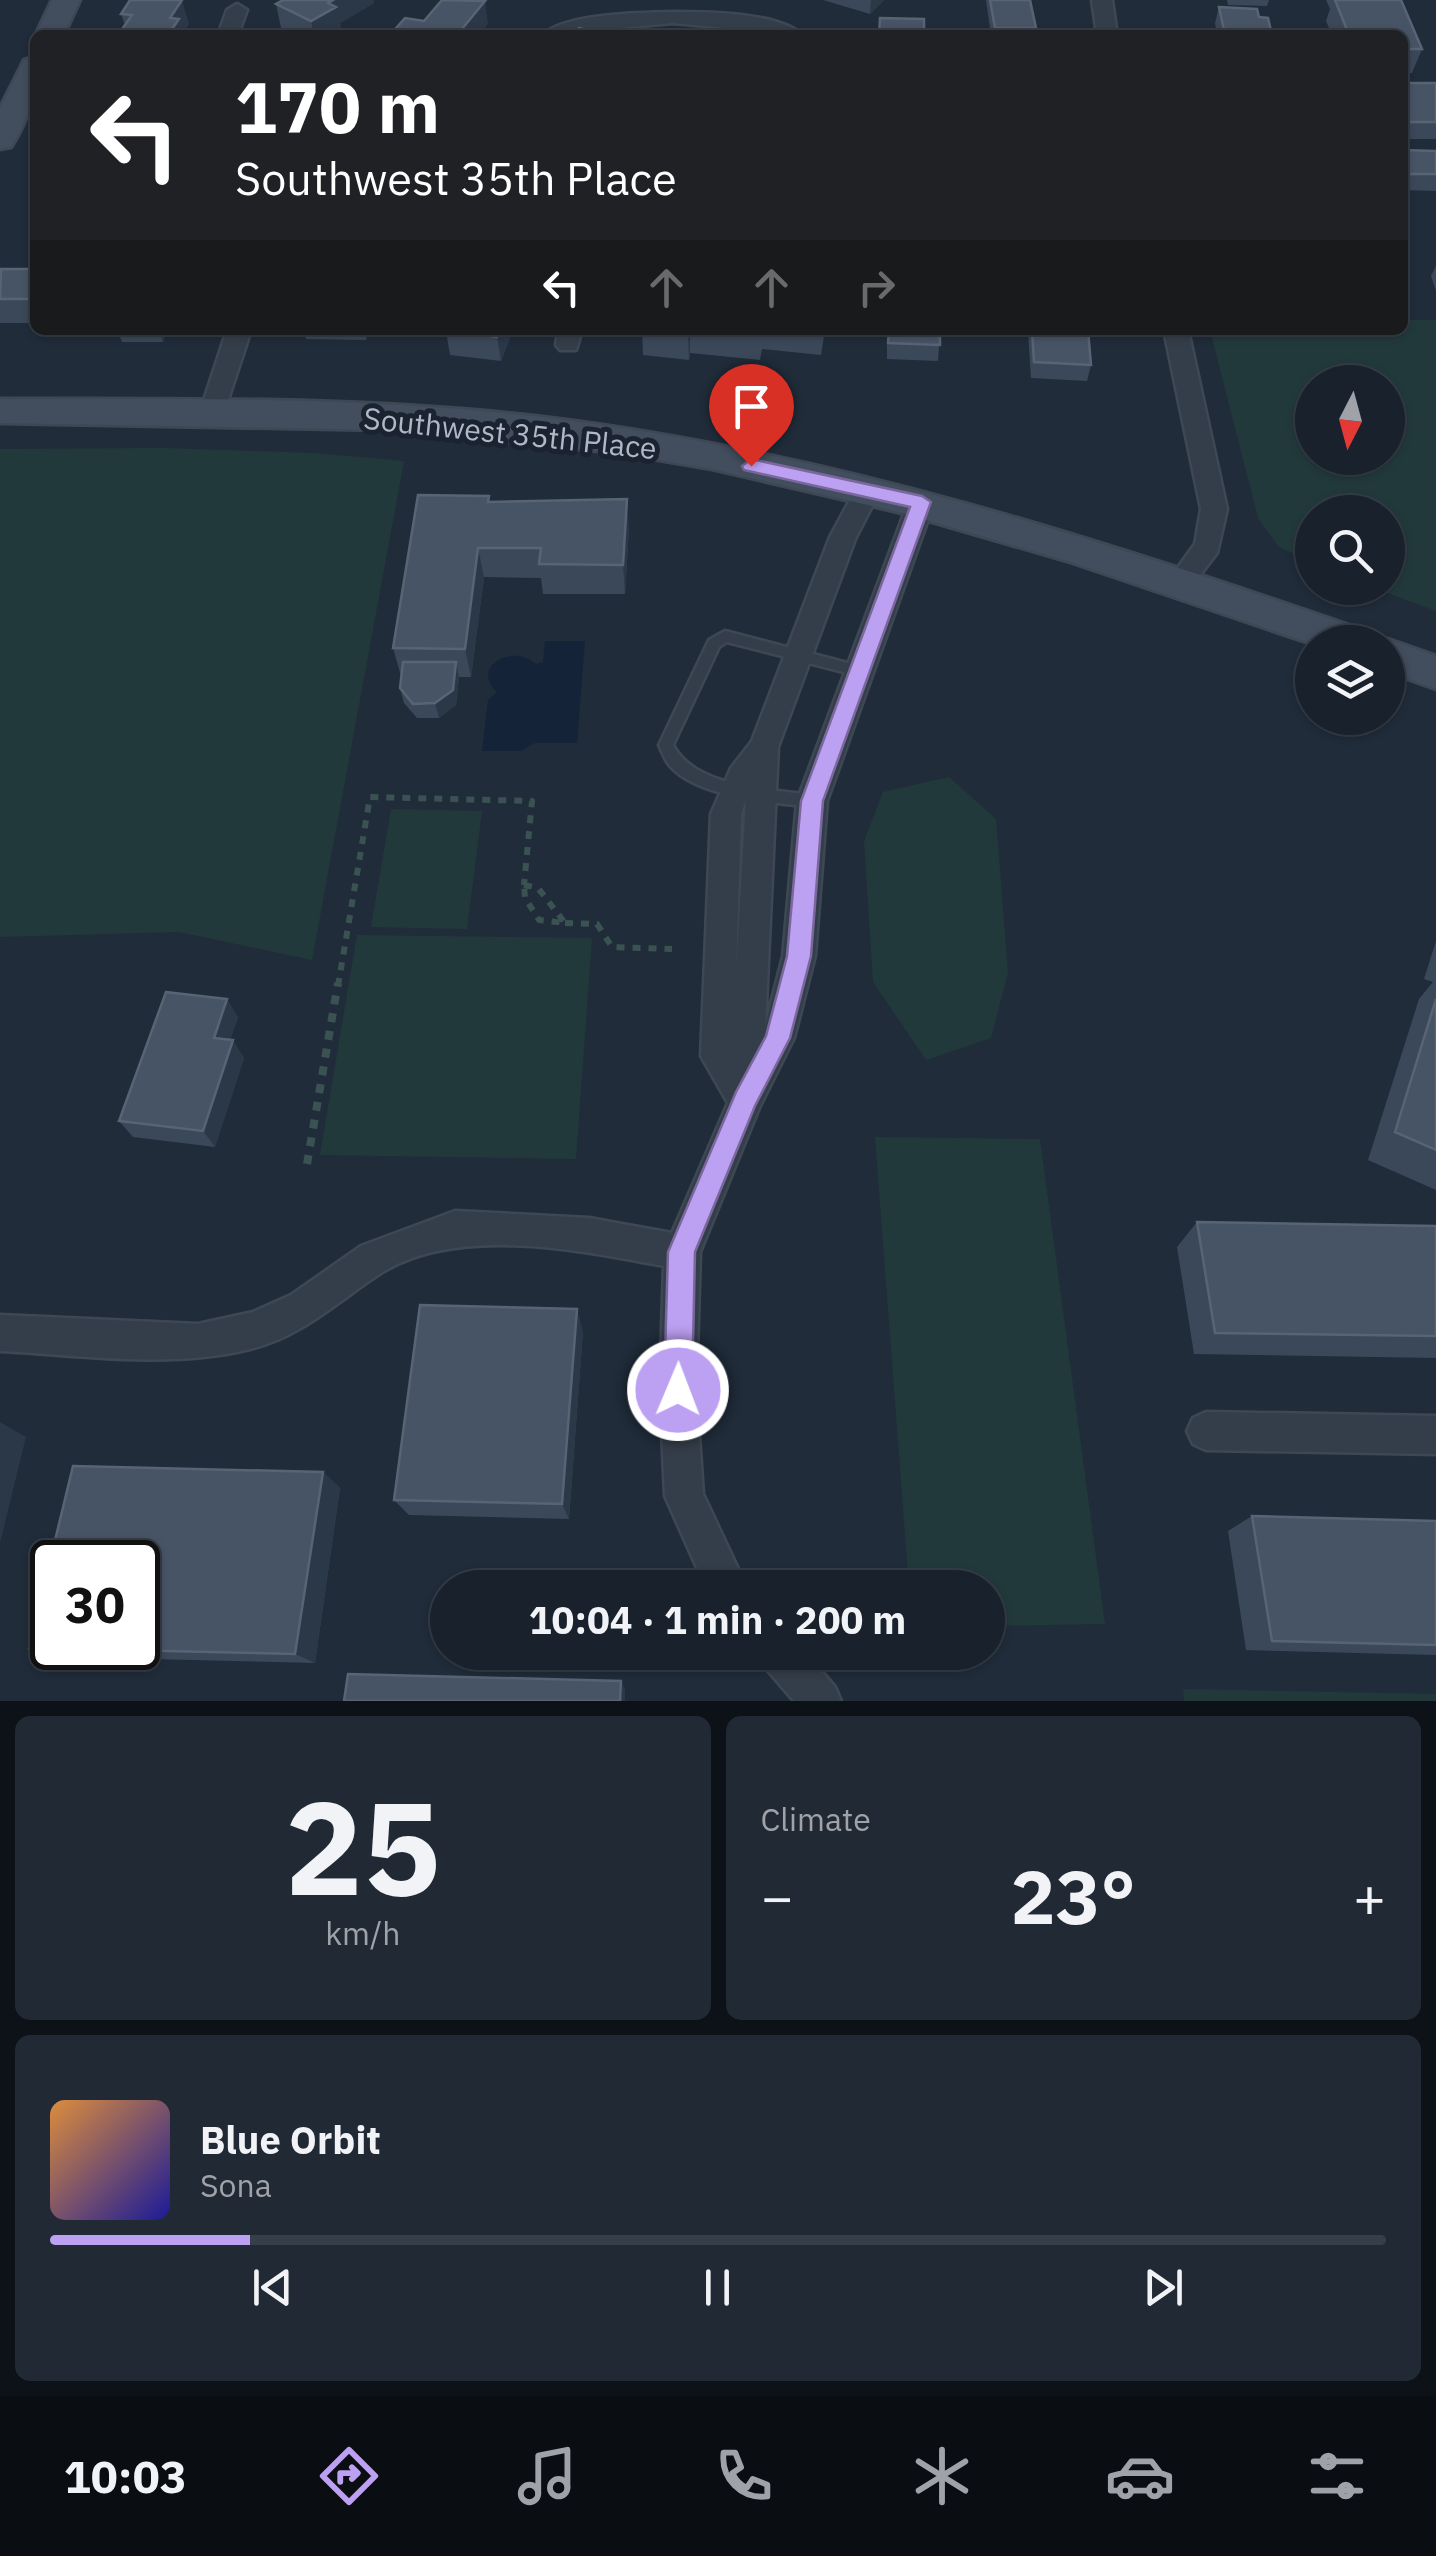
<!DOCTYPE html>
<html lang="en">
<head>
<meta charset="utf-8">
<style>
  :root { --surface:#18212c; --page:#212934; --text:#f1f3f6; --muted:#9fa3a9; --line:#363e48; --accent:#bca0f2 }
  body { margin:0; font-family:"IBM Plex Sans",sans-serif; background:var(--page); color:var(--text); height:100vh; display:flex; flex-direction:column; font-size:38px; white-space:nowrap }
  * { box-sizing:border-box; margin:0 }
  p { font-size:32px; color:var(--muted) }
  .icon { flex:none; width:55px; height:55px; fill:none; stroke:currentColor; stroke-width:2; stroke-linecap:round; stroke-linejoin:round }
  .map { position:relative; height:1701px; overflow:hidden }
  .details { display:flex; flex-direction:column; gap:15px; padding:15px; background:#0d1218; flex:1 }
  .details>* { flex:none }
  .hud { position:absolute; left:30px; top:30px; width:1378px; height:305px; border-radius:15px; box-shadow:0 2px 8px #0004,0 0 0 2px var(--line); background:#202124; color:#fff; overflow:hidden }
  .needle { width:65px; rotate:186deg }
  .controls { position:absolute; left:1295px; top:365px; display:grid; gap:20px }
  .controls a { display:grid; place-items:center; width:110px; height:110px; border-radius:50%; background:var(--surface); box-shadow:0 2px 8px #0004,0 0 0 2px var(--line); font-size:50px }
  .speed { position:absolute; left:30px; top:1540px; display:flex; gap:20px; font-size:50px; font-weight:700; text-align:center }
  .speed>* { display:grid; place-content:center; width:130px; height:130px; border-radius:50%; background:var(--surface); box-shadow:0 2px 8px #0004,0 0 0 2px var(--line); line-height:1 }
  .speed .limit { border:5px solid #111; border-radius:15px; background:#fff; color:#111 }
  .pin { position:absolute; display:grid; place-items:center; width:85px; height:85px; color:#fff; margin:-102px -42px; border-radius:50% 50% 50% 0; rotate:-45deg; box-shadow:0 0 10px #0007 }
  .pin .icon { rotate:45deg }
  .me { position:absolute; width:110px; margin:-55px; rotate:1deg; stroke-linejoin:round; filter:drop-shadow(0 0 8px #0008) }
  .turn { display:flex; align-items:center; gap:35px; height:210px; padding:0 40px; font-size:45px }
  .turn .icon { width:130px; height:130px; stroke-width:2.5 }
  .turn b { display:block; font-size:70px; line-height:85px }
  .lanes { display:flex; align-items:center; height:95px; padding:0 40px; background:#0003; justify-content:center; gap:50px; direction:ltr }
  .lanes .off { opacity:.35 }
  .big { font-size:75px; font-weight:700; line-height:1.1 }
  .details .widget { flex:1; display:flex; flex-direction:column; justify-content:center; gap:15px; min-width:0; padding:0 35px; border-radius:15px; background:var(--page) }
  .details .dial { align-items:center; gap:0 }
  .dial b { font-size:130px; line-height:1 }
  .song { display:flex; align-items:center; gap:30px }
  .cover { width:120px; height:120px; border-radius:15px; background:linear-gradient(135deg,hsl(30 70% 55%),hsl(240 70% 35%)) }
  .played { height:10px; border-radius:5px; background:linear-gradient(90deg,var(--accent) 15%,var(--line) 15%) }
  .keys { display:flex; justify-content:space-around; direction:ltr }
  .heat { display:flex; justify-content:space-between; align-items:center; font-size:55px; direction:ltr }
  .details .tiles { flex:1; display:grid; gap:15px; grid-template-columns:1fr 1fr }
  .widget:last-child { grid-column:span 2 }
  .trip { position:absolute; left:430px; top:1570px; width:575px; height:100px; border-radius:50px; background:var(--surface); box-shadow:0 2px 8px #0004,0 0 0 2px var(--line); font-weight:700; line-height:100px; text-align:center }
  .tabs { display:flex; height:160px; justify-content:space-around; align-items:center; background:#0a0d12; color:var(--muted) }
  .tabs .icon { width:70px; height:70px }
  .tabs .current { color:var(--accent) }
  .tabs b { font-size:45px; color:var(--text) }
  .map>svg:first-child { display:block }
</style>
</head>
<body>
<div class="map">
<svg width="1436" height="1701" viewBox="0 0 1436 1701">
  <rect width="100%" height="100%" fill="#202c3a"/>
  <path fill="#22393b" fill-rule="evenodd" d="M 1403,320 L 1436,320 L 1436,611 L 1374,588 L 1388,588 L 1388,512 L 1312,512 L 1312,563 L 1278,546 L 1258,518 L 1210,330 L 1402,330 ZM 1388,382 L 1388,458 L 1312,458 L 1312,382 Z
    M 162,448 L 314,453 L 404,461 L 312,960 L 179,932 L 0,937 L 0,449 Z
    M 949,777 L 996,819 L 1008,973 L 991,1038 L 926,1060 L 873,982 L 864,841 L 883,792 Z
    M 391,809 L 482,811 L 467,929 L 371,927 Z
    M 357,935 L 592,938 L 576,1159 L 320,1155 Z
    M 875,1137 L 1040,1139 L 1105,1624 L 988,1626 L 988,1588 L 909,1587 Z
    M 1183,1689 L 1436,1694 L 1436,1701 L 1184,1701 Z"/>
  <path fill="#142338" d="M 545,641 L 585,641 L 577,743 L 535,743 L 521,751 L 482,751 L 488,700 L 497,692 C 469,666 514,643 536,664 L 543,662 Z"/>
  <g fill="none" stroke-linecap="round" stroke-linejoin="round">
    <g stroke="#3e4754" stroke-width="5">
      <path id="lane" d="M 725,631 L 859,666 L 866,671 L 859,676 L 727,642 L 719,647 L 673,745 C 695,788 770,789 812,795 L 817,797 L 819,801 L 817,805 L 812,807 C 772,802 699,798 670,766 C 665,760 662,752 659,745 L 709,640 Z"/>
    </g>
    <g stroke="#3e4754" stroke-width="5">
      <path id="street" d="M 1092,0 L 1112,0 L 1117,35 L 1097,35 Z
        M 237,4 L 247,10 L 238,35 L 218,35 L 227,10 Z
        M 673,12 C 708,12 776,12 803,35 L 673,23 L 542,35 C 567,13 640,13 673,12 Z
        M 227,330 L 251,330 L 224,412 L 212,420 L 200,412 Z
        M 558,330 L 582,330 L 576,350 L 560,350 L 556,345 Z
        M 1164,330 L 1188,330 L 1227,509 L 1217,553 L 1190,588 L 1172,588 L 1168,581 L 1195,544 L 1201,509 Z
        M 867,482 L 876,485 L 880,491 L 856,537 L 778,747 L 765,1027 L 783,956 L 797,801 L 908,503 L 912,497 L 930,497 L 934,503 L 827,801 L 815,956 L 794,1038 L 759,1108 L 700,1252 L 696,1390 L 703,1494 L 747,1588 L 706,1588 L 665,1496 L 660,1390 L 664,1266 C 579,1250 458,1225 381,1273 C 338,1301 301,1337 250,1349 C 170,1369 82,1355 0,1351 L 0,1315 L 198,1324 L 253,1312 L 291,1295 L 361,1246 L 455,1211 L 589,1218 L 672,1233 L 728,1103 L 701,1056 L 711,814 L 731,768 L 752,741 L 830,537 L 858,485 ZM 746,799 L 736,971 L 741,814 Z
        M 1206,1412 L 1436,1416 L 1436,1454 L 1206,1450 L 1193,1444 L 1187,1431 L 1193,1418 Z
        M 758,1652 L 805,1652 L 835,1687 L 841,1701 L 794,1701 L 764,1666 Z"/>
    </g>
    <g stroke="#3e4754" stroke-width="5">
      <path id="secondary" d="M 52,0 L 80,0 L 64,35 L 35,36 Z
        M 35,57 C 35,91 31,117 11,147 L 0,149 L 0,108 L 24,60 Z
        M 0,399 C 181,399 363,396 543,417 C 826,451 1098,538 1366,631 L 1372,642 L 1312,644 L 1067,561 L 898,512 L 712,469 L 618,453 L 387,430 L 0,423 Z
        M 1388,639 L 1436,656 L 1436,689 L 1388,672 L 1388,642 L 1378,642 Z"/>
    </g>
    <path stroke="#3b5253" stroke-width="6" stroke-dasharray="8 8" stroke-linecap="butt" d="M 524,885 L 538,888 L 565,923 L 539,920 L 525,898 Z
      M 565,923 L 597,924 L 612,947 L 672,949
      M 338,986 L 370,797 L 532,801 L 524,885"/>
    <path stroke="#3b5253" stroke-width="8" stroke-dasharray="9 9" stroke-linecap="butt" d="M 307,1164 L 338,983"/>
    <use href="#lane" fill="#343e4a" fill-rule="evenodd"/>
    <use href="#street" fill="#343e4a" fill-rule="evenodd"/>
    <use href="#secondary" fill="#424d5d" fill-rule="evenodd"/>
  </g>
  <path fill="#3b4859" d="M 283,0 L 374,0 L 374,3 L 340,23 L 341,31 L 334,35 L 296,35 L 281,28 L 276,4 Z
    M 823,0 L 884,0 L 870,14 Z
    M 986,0 L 1030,0 L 1036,28 L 1034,35 L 991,35 Z
    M 1227,0 L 1269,0 L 1267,6 L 1228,5 Z
    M 1326,0 L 1401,0 L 1422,49 L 1412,73 L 1402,73 L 1402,35 L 1332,35 L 1326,21 L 1330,9 Z
    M 1219,7 L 1259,17 L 1272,35 L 1217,35 L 1215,23 Z
    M 121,14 L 189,24 L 183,33 L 184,35 L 118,35 L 125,25 Z
    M 1402,83 L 1436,83 L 1436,139 L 1402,139 Z
    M 1402,150 L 1436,151 L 1436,191 L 1402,190 Z
    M 1436,266 L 1436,291 L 1431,276 Z
    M 35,269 L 35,323 L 0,323 L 0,271 Z
    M 55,330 L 167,330 L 163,342 L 122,342 L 119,334 L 56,334 Z
    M 303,330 L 369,330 L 366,340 L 306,339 Z
    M 513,330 L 501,361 L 450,355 L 446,331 Z
    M 642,330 L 825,330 L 821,355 L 762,349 L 760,360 L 690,353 L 689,360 L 643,355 Z
    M 887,330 L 940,330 L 938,361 L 887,359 Z
    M 1028,330 L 1088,330 L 1091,365 L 1087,381 L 1031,378 Z
    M 490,502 L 629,528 L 625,594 L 543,594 L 541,578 L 484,577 L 471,677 L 459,677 L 456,705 L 439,718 L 417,718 L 404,703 L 400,688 L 401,676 L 393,648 Z
    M 1436,941 L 1436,1190 L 1368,1160 L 1419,999 L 1433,982 L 1424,979 Z
    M 238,1017 L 230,1040 L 244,1058 L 215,1147 L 133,1137 L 119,1121 Z
    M 1197,1222 L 1436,1226 L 1436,1358 L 1194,1354 L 1177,1247 Z
    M 583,1331 L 569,1519 L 409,1515 L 394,1500 Z
    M 323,1472 L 340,1488 L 315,1663 L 62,1657 L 29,1648 Z
    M 1252,1516 L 1436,1521 L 1436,1655 L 1246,1650 L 1228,1531 Z"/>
  <path fill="#2b3848" d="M 182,0 L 189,24 L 183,33 L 184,35 L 168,35 L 170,18 Z
    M 333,0 L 374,0 L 374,3 L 340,23 L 341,31 L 334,35 L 314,35 L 311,21 L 328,3 Z
    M 871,0 L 884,0 L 870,14 Z
    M 485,1 L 488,24 L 480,35 L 457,35 Z
    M 159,330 L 167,330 L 163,342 Z
    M 500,330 L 513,330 L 501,361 L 497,337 Z
    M 690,330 L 690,353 L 689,360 L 688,336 Z
    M 627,499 L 629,528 L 625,594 L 623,565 Z
    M 478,548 L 484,577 L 471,677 L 465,649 Z
    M 456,662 L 459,677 L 456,705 L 439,718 L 435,703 Z
    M 227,999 L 238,1017 L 225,1055 L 214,1038 Z
    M 233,1040 L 244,1058 L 215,1147 L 203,1131 Z
    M 577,1309 L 583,1331 L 569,1519 L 562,1504 Z
    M 0,1422 L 26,1437 L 0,1543 Z
    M 323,1472 L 340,1488 L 315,1663 L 295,1654 Z
    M 621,1681 L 625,1689 L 625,1701 L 620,1701 Z"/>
  <path fill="#475465" stroke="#586474" stroke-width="2.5" fill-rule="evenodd" d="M 130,0 L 182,0 L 170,18 L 179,19 L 168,35 L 118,35 L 132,15 L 121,14 Z
    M 283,0 L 333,0 L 328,3 L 336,7 L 311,21 L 276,4 Z
    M 442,0 L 485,1 L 457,35 L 390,35 L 405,18 L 424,21 Z
    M 990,0 L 1030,0 L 1036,28 L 995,28 Z
    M 1335,0 L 1401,0 L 1422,49 L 1402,49 L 1402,35 L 1349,35 Z
    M 1219,7 L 1257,9 L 1259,17 L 1268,18 L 1272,35 L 1225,35 Z
    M 880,18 L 924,19 L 924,35 L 879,35 Z
    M 579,28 L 606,35 L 572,35 Z
    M 711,32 L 768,33 L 768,35 L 711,35 Z
    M 1402,83 L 1436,83 L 1436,122 L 1402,122 Z
    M 1402,150 L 1436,151 L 1436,174 L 1402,174 Z
    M 1,269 L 35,269 L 35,299 L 0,299 Z
    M 446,330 L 500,330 L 497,337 L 446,331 Z
    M 642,330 L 690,330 L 688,336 L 642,331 Z
    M 699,330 L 762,330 L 761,336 Z
    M 889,330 L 940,330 L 940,345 L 888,343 Z
    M 1032,330 L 1088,330 L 1091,365 L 1034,362 Z
    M 418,495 L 489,496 L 488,502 L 627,499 L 623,565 L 539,564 L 541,548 L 478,548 L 465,649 L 393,648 Z
    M 403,662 L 456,662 L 453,690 L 435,703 L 413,704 L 400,688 Z
    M 166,992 L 227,999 L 214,1038 L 233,1040 L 203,1131 L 119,1121 Z
    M 1436,999 L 1436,1150 L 1395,1132 Z
    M 1197,1222 L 1436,1226 L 1436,1336 L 1215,1333 Z
    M 420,1305 L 577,1309 L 562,1504 L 394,1500 Z
    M 73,1466 L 323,1472 L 295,1654 L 29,1648 ZM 52,1562 L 138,1562 L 138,1648 L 52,1648 Z
    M 1252,1516 L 1436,1521 L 1436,1645 L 1272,1641 Z
    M 348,1674 L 621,1681 L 620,1701 L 344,1701 Z"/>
  <path fill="#bca0f2" stroke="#7a689d" stroke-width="2.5" d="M 751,459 L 922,496 L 931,502 L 823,801 L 811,956 L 790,1038 L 755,1106 L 695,1252 L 692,1390 L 688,1400 L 678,1404 L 668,1400 L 664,1390 L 668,1252 L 736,1092 L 766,1036 L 787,956 L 801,801 L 910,507 L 744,470 L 742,466 Z"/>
  <g text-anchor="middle" stroke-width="10" stroke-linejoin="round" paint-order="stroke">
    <g font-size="30" fill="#afb8c7" stroke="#1a232f">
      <text transform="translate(510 434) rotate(6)" y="10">Southwest 35th Place</text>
    </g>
  </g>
</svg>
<div class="controls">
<a><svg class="needle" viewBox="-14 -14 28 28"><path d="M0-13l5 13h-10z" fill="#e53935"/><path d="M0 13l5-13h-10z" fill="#9fa3a9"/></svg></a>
<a><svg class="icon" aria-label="search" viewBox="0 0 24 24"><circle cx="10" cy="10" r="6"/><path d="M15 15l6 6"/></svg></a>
<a><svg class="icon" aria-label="layers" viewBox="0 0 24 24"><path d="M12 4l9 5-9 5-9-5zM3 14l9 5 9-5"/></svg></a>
</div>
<div class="speed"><div class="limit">30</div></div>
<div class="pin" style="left:751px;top:466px;background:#d93025"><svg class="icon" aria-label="arrive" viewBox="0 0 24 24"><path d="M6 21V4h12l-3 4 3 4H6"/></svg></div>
<svg class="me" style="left:678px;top:1390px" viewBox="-20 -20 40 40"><circle r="17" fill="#bca0f2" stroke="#fff" stroke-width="3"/><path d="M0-11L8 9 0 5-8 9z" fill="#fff"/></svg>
<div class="trip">10:04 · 1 min · 200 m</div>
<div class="hud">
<div class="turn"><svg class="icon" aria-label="left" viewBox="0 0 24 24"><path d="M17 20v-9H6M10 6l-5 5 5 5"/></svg><div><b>170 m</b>Southwest 35th Place</div></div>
<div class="lanes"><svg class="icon" aria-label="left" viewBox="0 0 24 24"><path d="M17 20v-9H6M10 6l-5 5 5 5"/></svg><svg class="icon off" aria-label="ahead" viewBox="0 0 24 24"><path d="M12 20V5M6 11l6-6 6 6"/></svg><svg class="icon off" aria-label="ahead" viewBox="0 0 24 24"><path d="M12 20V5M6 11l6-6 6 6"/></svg><svg class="icon off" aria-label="right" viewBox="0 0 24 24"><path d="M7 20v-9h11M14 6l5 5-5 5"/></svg></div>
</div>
</div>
<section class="details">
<div class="tiles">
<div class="widget dial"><b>25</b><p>km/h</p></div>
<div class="widget"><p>Climate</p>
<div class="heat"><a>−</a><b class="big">23°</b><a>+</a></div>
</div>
<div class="widget">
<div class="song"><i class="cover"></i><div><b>Blue Orbit</b><p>Sona</p></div></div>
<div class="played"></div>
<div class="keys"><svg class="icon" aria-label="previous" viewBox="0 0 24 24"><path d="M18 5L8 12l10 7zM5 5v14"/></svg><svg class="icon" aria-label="pause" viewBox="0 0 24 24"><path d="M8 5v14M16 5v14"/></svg><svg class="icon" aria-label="next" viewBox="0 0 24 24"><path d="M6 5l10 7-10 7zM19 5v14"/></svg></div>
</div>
</div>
</section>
<nav class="tabs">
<b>10:03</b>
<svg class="icon current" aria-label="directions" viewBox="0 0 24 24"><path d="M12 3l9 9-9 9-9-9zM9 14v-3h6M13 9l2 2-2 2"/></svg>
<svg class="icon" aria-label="music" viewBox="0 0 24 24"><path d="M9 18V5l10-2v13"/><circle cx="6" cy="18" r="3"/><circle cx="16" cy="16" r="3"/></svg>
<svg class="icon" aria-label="phone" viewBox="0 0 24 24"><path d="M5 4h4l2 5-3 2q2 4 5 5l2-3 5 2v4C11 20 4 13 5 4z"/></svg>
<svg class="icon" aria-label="climate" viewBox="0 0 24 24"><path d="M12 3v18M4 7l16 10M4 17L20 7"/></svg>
<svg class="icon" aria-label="car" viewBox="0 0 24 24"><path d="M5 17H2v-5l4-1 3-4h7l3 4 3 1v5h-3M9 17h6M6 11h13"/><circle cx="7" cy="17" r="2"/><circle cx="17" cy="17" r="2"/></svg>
<svg class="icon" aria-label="filters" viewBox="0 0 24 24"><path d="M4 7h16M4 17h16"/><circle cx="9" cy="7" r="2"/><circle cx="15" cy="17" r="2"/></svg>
</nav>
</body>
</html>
